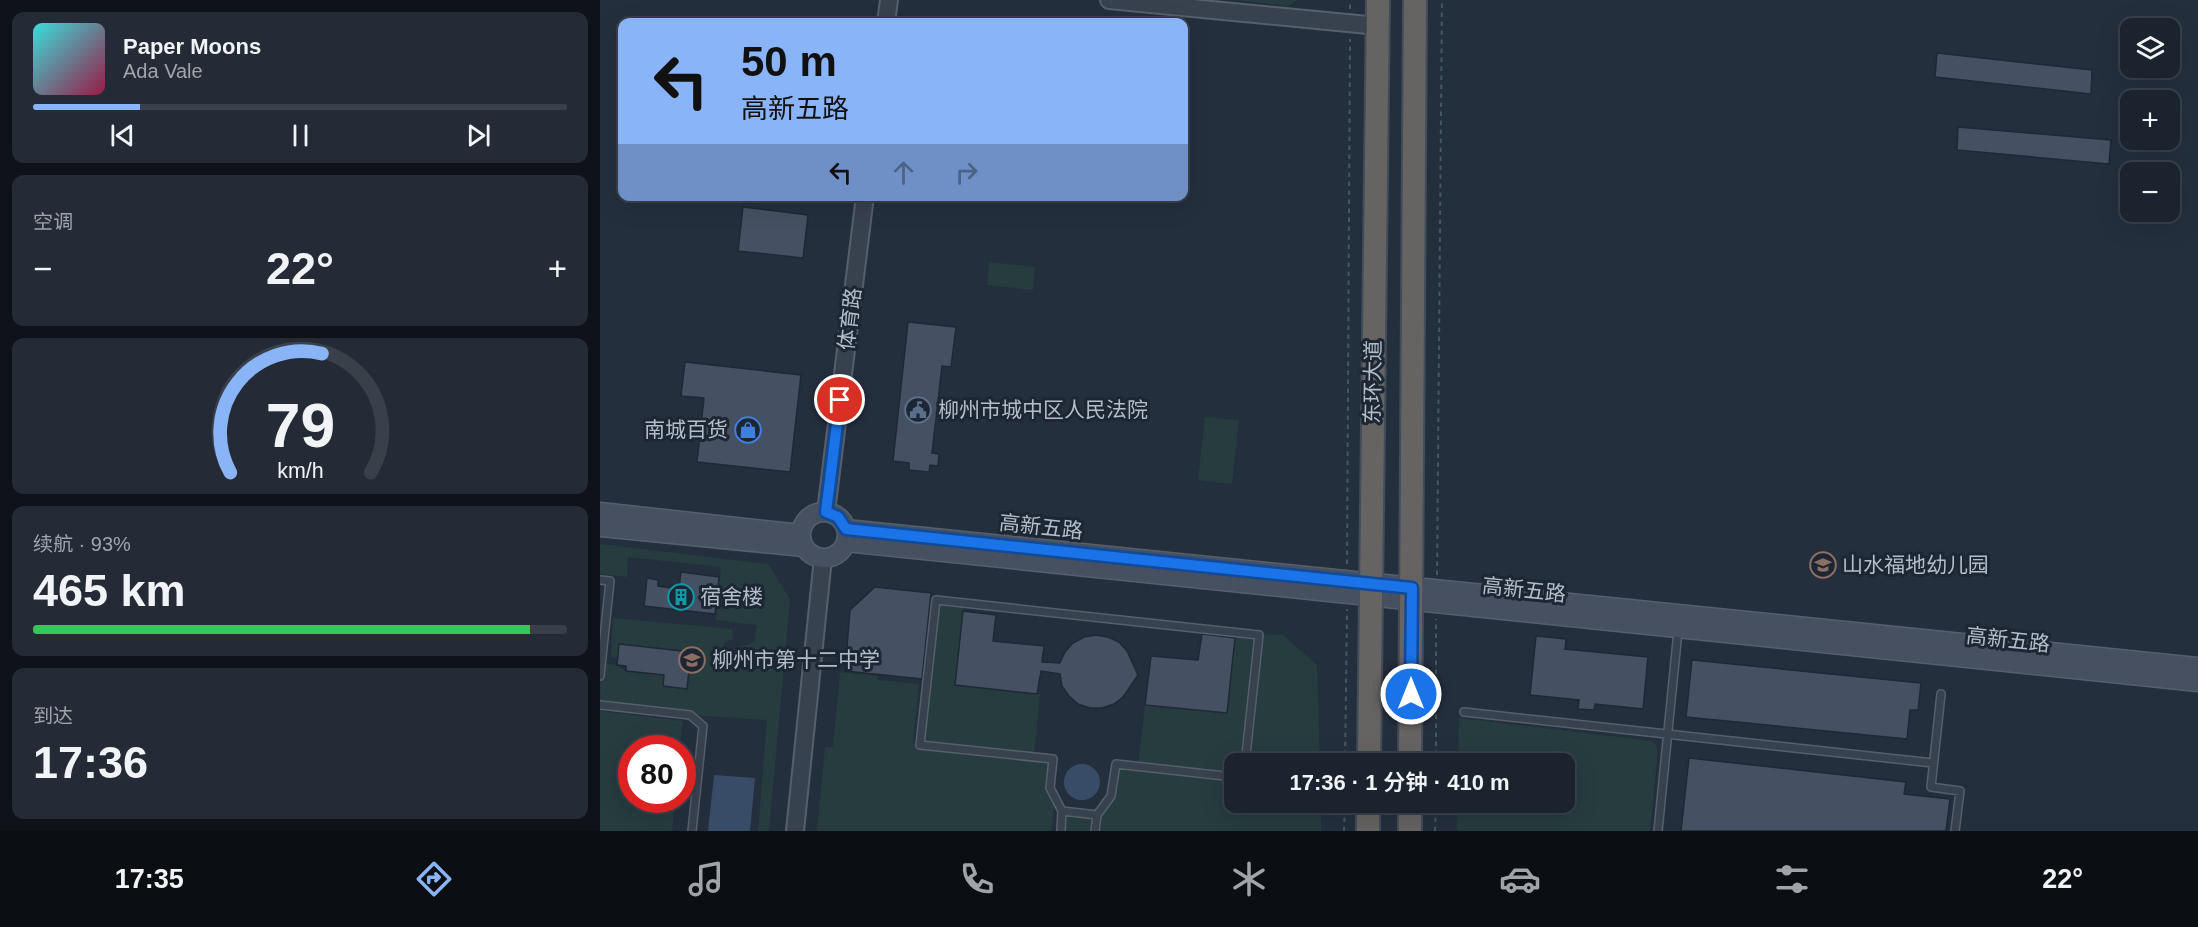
<!DOCTYPE html>
<html lang="zh">
<head>
<meta charset="utf-8">
<style>
  :root { --surface:#1b232e; --page:#242b36; --text:#f1f3f6; --muted:#a0a4aa; --line:#39404a; --accent:#8ab4f8 }
  body { margin:0; font-family:Helvetica,"Noto Sans SC",sans-serif; background:var(--page); color:var(--text); height:100vh; display:flex; flex-direction:column; font-size:22px; white-space:nowrap }
  * { box-sizing:border-box; margin:0 }
  p { font-size:20px; color:var(--muted) }
  .icon { flex:none; width:33px; height:33px; fill:none; stroke:currentColor; stroke-width:2; stroke-linecap:round; stroke-linejoin:round }
  .map { position:relative; flex:1; overflow:hidden }
  .drawer { display:flex; flex-direction:column; gap:12px; padding:12px; background:#0f1319; width:600px }
  .drawer>* { flex:none }
  .banner { position:absolute; left:18px; top:18px; width:570px; height:183px; border-radius:12px; box-shadow:0 6px 24px #0002,0 0 0 2px var(--line); background:#8ab4f8; color:#111; overflow:hidden }
  .buttons { position:absolute; left:1520px; top:18px; display:grid; gap:12px }
  .buttons a { display:grid; place-items:center; width:60px; height:60px; border-radius:12px; background:var(--surface); box-shadow:0 6px 24px #0002,0 0 0 2px var(--line); font-size:30px }
  .speed { position:absolute; left:18px; top:735px; display:flex; gap:12px; font-size:30px; font-weight:700; text-align:center }
  .speed>* { display:grid; place-content:center; width:78px; height:78px; border-radius:50%; background:var(--surface); box-shadow:0 6px 24px #0002,0 0 0 2px var(--line); line-height:1 }
  .speed .limit { border:9px solid #d22; background:#fff; color:#111 }
  .pin { position:absolute; display:grid; place-items:center; width:51px; height:51px; color:#fff; margin:-26px; border:3px solid #fff; border-radius:50%; box-shadow:0 2px 6px #0007 }
  .me { position:absolute; width:66px; margin:-33px; rotate:0deg; stroke-linejoin:round; filter:drop-shadow(0 0 4px #0008) }
  .turn { display:flex; align-items:center; gap:21px; height:126px; padding:0 24px; font-size:27px }
  .turn .icon { width:78px; height:78px; stroke-width:2.5 }
  .turn b { display:block; font-size:42px; line-height:51px }
  .lanes { display:flex; align-items:center; height:57px; padding:0 24px; background:#0003; justify-content:center; gap:30px; direction:ltr }
  .lanes .off { opacity:.35 }
  .big { font-size:45px; font-weight:600; line-height:1.1 }
  .drawer .card { flex:1; display:flex; flex-direction:column; justify-content:center; gap:9px; min-width:0; padding:0 21px; border-radius:12px; background:var(--page) }
  .drawer .dial { align-items:center; gap:0 }
  .dial svg { height:156px; overflow:visible; fill:none; stroke:var(--line); stroke-width:7; stroke-linecap:round; text-anchor:middle }
  .dial text { fill:var(--text); stroke:none }
  .song { display:flex; align-items:center; gap:18px }
  .cover { width:72px; height:72px; border-radius:9px; background:linear-gradient(135deg,hsl(180 70% 55%),hsl(340 70% 35%)) }
  .played { height:6px; border-radius:3px; background:linear-gradient(90deg,var(--accent) 20%,var(--line) 20%) }
  .keys { display:flex; justify-content:space-around; direction:ltr }
  .heat { display:flex; justify-content:space-between; align-items:center; font-size:33px; direction:ltr }
  .charge { height:9px; border-radius:4px; background:linear-gradient(90deg,#34c759 93%,var(--line) 0) }
  .trip { position:absolute; left:624px; top:753px; width:351px; height:60px; border-radius:12px; background:var(--surface); box-shadow:0 6px 24px #0002,0 0 0 2px var(--line); font-weight:600; line-height:60px; text-align:center }
  .tabs { display:flex; height:96px; justify-content:space-around; align-items:center; background:#0b0e12; color:var(--muted) }
  .tabs .icon { width:42px; height:42px }
  .tabs .active { color:var(--accent) }
  .tabs b { font-size:27px; color:var(--text) }
  main { display:flex; flex:1; min-height:0 }
  .map>svg:first-child { display:block }
</style>
</head>
<body>
<main>
<section class="drawer">
<div class="card">
<div class="song"><i class="cover"></i><div><b>Paper Moons</b><p>Ada Vale</p></div></div>
<div class="played"></div>
<div class="keys"><svg class="icon" aria-label="previous" viewBox="0 0 24 24"><path d="M18 5L8 12l10 7zM5 5v14"/></svg><svg class="icon" aria-label="pause" viewBox="0 0 24 24"><path d="M8 5v14M16 5v14"/></svg><svg class="icon" aria-label="next" viewBox="0 0 24 24"><path d="M6 5l10 7-10 7zM19 5v14"/></svg></div>
</div>
<div class="card"><p>空调</p>
<div class="heat"><a>−</a><b class="big">22°</b><a>+</a></div>
</div>
<div class="card dial"><svg viewBox="0 0 100 80">
<path d="M14 69A42 42 0 1 1 86 69"/>
<path d="M14 69A42 42 0 0 1 61 8" stroke="#8ab4f8"/>
<text x="50" y="56" font-size="32" font-weight="700">79</text>
<text x="50" y="72" font-size="11">km/h</text>
</svg></div>
<div class="card"><p>续航 · 93%</p><b class="big">465 km</b><div class="charge"></div></div>
<div class="card"><p>到达</p><b class="big">17:36</b></div>
</section>
<div class="map">
<svg width="1598" height="831" viewBox="0 0 1598 831">
  <rect width="100%" height="100%" fill="#242f3e"/>
  <path fill="#263c3f" d="M 636,0 L 697,0 L 689,6 Z
    M 389,262 L 435,267 L 433,290 L 387,285 Z
    M 605,417 L 639,420 L 632,484 L 598,480 Z
    M 0,544 L 168,564 L 190,599 L 169,831 L 158,831 L 167,720 L 90,715 L 0,705 L 1,663 L 17,665 L 26,671 L 64,675 L 90,652 L 20,644 L 18,658 L 11,657 L 13,618 L 132,629 L 133,639 L 124,643 L 124,652 L 155,642 L 157,625 L 116,620 L 121,567 L 28,557 L 27,577 L 0,574 Z
    M 336,600 L 364,603 L 355,685 L 440,694 L 434,756 L 453,759 L 450,787 L 454,807 L 451,831 L 217,831 L 225,747 L 233,747 L 240,672 L 278,676 L 278,680 L 319,684 L 313,743 L 320,745 Z
    M 635,633 L 683,635 L 717,665 L 720,763 L 634,764 L 634,802 L 721,803 L 721,831 L 500,831 L 502,813 L 511,796 L 516,764 L 538,766 L 545,705 L 627,713 Z
    M 0,711 L 83,721 L 80,748 L 32,748 L 32,800 L 75,800 L 72,831 L 0,831 Z
    M 859,718 L 1053,741 L 1058,749 L 1050,831 L 857,831 L 858,803 L 964,802 L 964,764 L 858,763 Z
    M 462,811 L 497,815 L 494,831 L 462,831 Z"/>
  <path fill="#394c67" d="M464 782a18 18 0 1 1 36 0a18 18 0 1 1-36 0Z
    M 114,775 L 155,778 L 150,831 L 108,831 Z"/>
  <path fill="#455162" stroke="#1f2835" stroke-width="1.5" d="M 1337,53 L 1492,70 L 1491,94 L 1335,77 Z
    M 1358,127 L 1511,140 L 1509,164 L 1357,150 Z
    M 143,207 L 208,215 L 203,258 L 138,251 Z
    M 308,322 L 356,327 L 351,367 L 342,366 L 332,453 L 339,454 L 338,466 L 330,465 L 329,472 L 309,470 L 309,463 L 293,461 Z
    M 85,362 L 201,375 L 190,472 L 97,462 L 104,398 L 81,396 Z
    M 81,572 L 119,577 L 115,614 L 44,606 L 47,578 L 58,580 L 58,586 L 79,589 Z
    M 275,587 L 331,593 L 322,679 L 245,671 L 250,610 Z
    M 363,611 L 396,615 L 393,641 L 444,646 L 442,662 L 460,663 L 465,652 L 473,643 L 484,637 L 496,635 L 508,637 L 519,642 L 527,651 L 538,675 L 523,697 L 514,704 L 502,708 L 490,708 L 478,704 L 469,696 L 462,686 L 460,674 L 441,671 L 437,694 L 355,685 Z
    M 602,634 L 635,638 L 627,713 L 545,705 L 551,656 L 598,660 Z
    M 936,636 L 966,639 L 965,649 L 1048,657 L 1043,709 L 995,704 L 994,710 L 978,709 L 979,700 L 930,695 Z
    M 19,644 L 91,652 L 87,689 L 63,686 L 64,675 L 26,671 L 26,666 L 17,665 Z
    M 1092,660 L 1321,683 L 1318,710 L 1310,710 L 1307,739 L 1086,717 Z
    M 1089,758 L 1306,782 L 1304,794 L 1350,799 L 1346,831 L 1081,831 Z"/>
  <g fill="none" stroke-linecap="round" stroke-linejoin="round">
    <g stroke="#565f6c" stroke-width="10">
      <path id="service" d="M 0,580 L 10,581 L 0,676
        M 1341,694 L 1331,787 L 1360,791 L 1355,831
        M 0,705 L 90,715 L 103,726 L 92,831
        M 864,712 L 1333,763
        M 462,811 L 450,788 L 453,759 L 320,745 L 336,600 L 659,635 L 645,764
        M 497,815 L 511,796 L 516,764 L 634,777
        M 461,831 L 462,811 L 497,815 L 495,831
        M 1058,831 L 1078,631"/>
    </g>
    <g stroke="#565f6c" stroke-width="20">
      <path id="tertiary" d="M 509,0 L 778,26
        M 286,22 L 289,0
        M 226,512 L 265,196
        M 195,831 L 223,558"/>
    </g>
    <g stroke="#565f6c" stroke-width="21">
      <path id="secondary" d="M 0,512 L 201,534
        M201 535a23 23 0 1 1 46 0a23 23 0 1 1-46 0Z
        M 0,527 L 204,547
        M 246,529 L 1598,667
        M 246,542 L 1598,682"/>
    </g>
    <g stroke="#434c59" stroke-width="26">
      <path id="trunk" d="M 769,764 L 778,0
        M 810,764 L 815,0
        M 768,831 L 768,802
        M 810,831 L 810,802"/>
    </g>
    <path stroke="#44595c" stroke-width="2" stroke-dasharray="4.5 4.5" stroke-linecap="butt" d="M 750,9 L 750,0
      M 747,564 L 750,39
      M 837,575 L 842,0
      M 745,764 L 747,609
      M 836,764 L 836,619
      M 744,831 L 745,802
      M 835,831 L 836,802"/>
    <use href="#service" stroke="#38414e" stroke-width="7"/>
    <use href="#tertiary" stroke="#38414e" stroke-width="16"/>
    <use href="#secondary" stroke="#465061" stroke-width="18"/>
    <use href="#trunk" stroke="#656462" stroke-width="22"/>
  </g>
  <g fill="none" stroke-linecap="round" stroke-linejoin="round">
    <g stroke="#114b97" stroke-width="15">
      <path id="route" d="M 240,400 L 226,512 L 238,517 L 246,529 L 812,588 L 811,694"/>
    </g>
    <use href="#route" stroke="#1a73e8" stroke-width="10"/>
  </g>
  <defs>
    <g id="civic-ring" transform="scale(1.35)"><circle r="9.5" fill="#1d2633" stroke="#5c6f8a" stroke-width="1.5"/><path d="M-.6-6.5H3V-4.5H.6V-3L4-1V1h2V6H-6V1h2V-1L-.6-3ZM-1.2 2.5V6h2.4V2.5Z" fill="#5c6f8a"/></g>
    <g id="shop-ring" transform="scale(1.35)"><circle r="9.5" fill="#1d2633" stroke="#3f7fe0" stroke-width="1.5"/><path d="M-5-2.5h2.3a2.7 3.5 0 0 1 5.4 0H5L5.5 6h-11ZM-1.5-2.5h3a1.5 2.3 0 0 0-3 0Z" fill="#3f7fe0"/></g>
    <g id="school-ring" transform="scale(1.35)"><circle r="9.5" fill="#1d2633" stroke="#8d6e63" stroke-width="1.5"/><path d="M0-5L7-2L0 1L-7-2ZM-4 1L0 2.5L4 1V4Q0 6-4 4Z" fill="#8d6e63"/></g>
    <g id="building-ring" transform="scale(1.35)"><circle r="9.5" fill="#1d2633" stroke="#0f9aa8" stroke-width="1.5"/><path d="M-4-6H4V6H1V3H-1V6H-4ZM-2.5-4.3h1.7v1.8h-1.7ZM.8-4.3h1.7v1.8H.8ZM-2.5-1h1.7V.8h-1.7ZM.8-1h1.7V.8H.8Z" fill="#0f9aa8"/></g>
  </defs>
  <g fill-rule="evenodd">
    <use href="#civic-ring" x="318" y="410"/>
    <use href="#shop-ring" x="148" y="430"/>
    <use href="#school-ring" x="1223" y="565"/>
    <use href="#building-ring" x="81" y="597"/>
    <use href="#school-ring" x="92" y="660"/>
  </g>
  <g text-anchor="middle" stroke-width="6" stroke-linejoin="round" paint-order="stroke">
    <g font-size="21" fill="#b4bcc9" stroke="#1d2633">
      <text transform="translate(250 319) rotate(-83)" y="7">体育路</text>
      <text transform="translate(773 382) rotate(-89)" y="7">东环大道</text>
      <text transform="translate(441 527) rotate(6)" y="7">高新五路</text>
      <text transform="translate(924 590) rotate(6)" y="7">高新五路</text>
      <text transform="translate(1408 640) rotate(6)" y="7">高新五路</text>
    </g>
    <g font-size="21" fill="#b4bcc9" stroke="#1d2633" text-anchor="start">
      <text x="338" y="417">柳州市城中区人民法院</text>
      <text x="128" y="437" text-anchor="end">南城百货</text>
      <text x="1242" y="572">山水福地幼儿园</text>
      <text x="100" y="604">宿舍楼</text>
      <text x="112" y="667">柳州市第十二中学</text>
    </g>
  </g>
</svg>
<div class="buttons">
<a><svg class="icon" aria-label="layers" viewBox="0 0 24 24"><path d="M12 4l9 5-9 5-9-5zM3 14l9 5 9-5"/></svg></a>
<a>+</a>
<a>−</a>
</div>
<div class="speed"><div class="limit">80</div></div>
<div class="pin" style="left:240px;top:400px;background:#d93025"><svg class="icon" aria-label="arrive" viewBox="0 0 24 24"><path d="M6 21V4h12l-3 4 3 4H6"/></svg></div>
<svg class="me" style="left:811px;top:694px" viewBox="-20 -20 40 40"><circle r="17" fill="#1a73e8" stroke="#fff" stroke-width="3"/><path d="M0-11L8 9 0 5-8 9z" fill="#fff"/></svg>
<div class="trip">17:36 · 1 分钟 · 410 m</div>
<div class="banner">
<div class="turn"><svg class="icon" aria-label="left" viewBox="0 0 24 24"><path d="M17 20v-9H6M10 6l-5 5 5 5"/></svg><div><b>50 m</b>高新五路</div></div>
<div class="lanes"><svg class="icon" aria-label="left" viewBox="0 0 24 24"><path d="M17 20v-9H6M10 6l-5 5 5 5"/></svg><svg class="icon off" aria-label="ahead" viewBox="0 0 24 24"><path d="M12 20V5M6 11l6-6 6 6"/></svg><svg class="icon off" aria-label="right" viewBox="0 0 24 24"><path d="M7 20v-9h11M14 6l5 5-5 5"/></svg></div>
</div>
</div>
</main>
<nav class="tabs">
<b>17:35</b>
<svg class="icon active" aria-label="directions" viewBox="0 0 24 24"><path d="M12 3l9 9-9 9-9-9zM9 14v-3h6M13 9l2 2-2 2"/></svg>
<svg class="icon" aria-label="music" viewBox="0 0 24 24"><path d="M9 18V5l10-2v13"/><circle cx="6" cy="18" r="3"/><circle cx="16" cy="16" r="3"/></svg>
<svg class="icon" aria-label="phone" viewBox="0 0 24 24"><path d="M5 4h4l2 5-3 2q2 4 5 5l2-3 5 2v4C11 20 4 13 5 4z"/></svg>
<svg class="icon" aria-label="climate" viewBox="0 0 24 24"><path d="M12 3v18M4 7l16 10M4 17L20 7"/></svg>
<svg class="icon" aria-label="car" viewBox="0 0 24 24"><path d="M5 17H2v-5l4-1 3-4h7l3 4 3 1v5h-3M9 17h6M6 11h13"/><circle cx="7" cy="17" r="2"/><circle cx="17" cy="17" r="2"/></svg>
<svg class="icon" aria-label="filters" viewBox="0 0 24 24"><path d="M4 7h16M4 17h16"/><circle cx="9" cy="7" r="2"/><circle cx="15" cy="17" r="2"/></svg>
<b>22°</b>
</nav>
</body>
</html>
